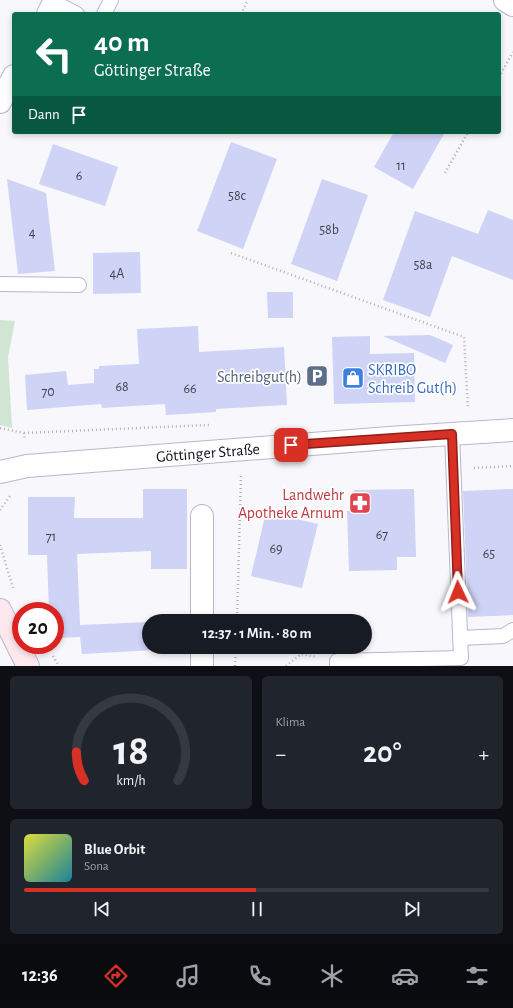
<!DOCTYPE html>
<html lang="de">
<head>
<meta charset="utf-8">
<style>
  :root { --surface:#171b24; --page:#20242c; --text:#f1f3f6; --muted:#9ea1a6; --line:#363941; --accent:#d93025 }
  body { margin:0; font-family:"Alegreya Sans",sans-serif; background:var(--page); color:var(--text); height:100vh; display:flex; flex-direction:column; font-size:15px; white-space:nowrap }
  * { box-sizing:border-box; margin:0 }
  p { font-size:13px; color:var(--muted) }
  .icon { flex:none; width:22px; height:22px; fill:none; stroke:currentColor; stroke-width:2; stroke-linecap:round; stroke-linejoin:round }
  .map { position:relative; height:666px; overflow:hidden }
  .drawer { display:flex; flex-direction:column; gap:10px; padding:10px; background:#0d0f14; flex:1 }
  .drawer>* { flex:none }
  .guide { position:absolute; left:12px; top:12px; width:489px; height:122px; border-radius:4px; box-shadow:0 2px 6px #0003; background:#0b6e4f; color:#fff; overflow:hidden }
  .speed { position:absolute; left:12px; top:602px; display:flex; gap:8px; font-size:20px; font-weight:700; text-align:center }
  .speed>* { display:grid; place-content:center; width:52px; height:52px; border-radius:50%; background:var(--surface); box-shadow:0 2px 6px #0003; line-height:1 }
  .speed .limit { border:6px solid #d22; background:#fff; color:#111 }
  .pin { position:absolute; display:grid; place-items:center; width:34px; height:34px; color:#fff; margin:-17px; border-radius:8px; box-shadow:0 2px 6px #0006 }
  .me { position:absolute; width:44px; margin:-22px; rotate:358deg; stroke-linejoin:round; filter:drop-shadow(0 0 3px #0008) }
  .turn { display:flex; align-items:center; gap:14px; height:84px; padding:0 16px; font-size:18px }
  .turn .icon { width:52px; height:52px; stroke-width:2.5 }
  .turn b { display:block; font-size:28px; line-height:34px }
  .then { display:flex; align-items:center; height:38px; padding:0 16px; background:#0003; gap:8px; font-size:15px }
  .big { font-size:30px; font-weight:700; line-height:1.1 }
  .drawer .widget { flex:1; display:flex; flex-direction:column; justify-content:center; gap:6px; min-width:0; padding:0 14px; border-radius:6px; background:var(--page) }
  .drawer .dial { align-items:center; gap:0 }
  .dial svg { height:104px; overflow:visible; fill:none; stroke:var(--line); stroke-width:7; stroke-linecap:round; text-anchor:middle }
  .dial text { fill:var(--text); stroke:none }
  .song { display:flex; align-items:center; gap:12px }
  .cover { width:48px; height:48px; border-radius:6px; background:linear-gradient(135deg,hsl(60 70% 55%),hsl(190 70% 35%)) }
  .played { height:4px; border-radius:2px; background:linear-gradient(90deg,var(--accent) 50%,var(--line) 50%) }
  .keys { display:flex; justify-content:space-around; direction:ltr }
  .heat { display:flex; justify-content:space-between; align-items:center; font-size:22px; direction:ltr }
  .drawer .tiles { flex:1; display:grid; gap:10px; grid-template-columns:1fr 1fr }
  .widget:last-child { grid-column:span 2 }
  .trip { position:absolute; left:142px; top:614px; width:230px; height:40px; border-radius:20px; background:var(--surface); box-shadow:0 2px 6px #0003; font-weight:700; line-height:40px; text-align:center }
  .tab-bar { display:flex; height:64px; justify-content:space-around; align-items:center; background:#090b0e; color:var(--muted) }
  .tab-bar .icon { width:28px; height:28px }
  .tab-bar .active { color:var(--accent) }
  .tab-bar b { font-size:18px; color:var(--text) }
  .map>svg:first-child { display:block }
</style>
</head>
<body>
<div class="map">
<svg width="513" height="666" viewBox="0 0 513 666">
  <rect width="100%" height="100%" fill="#f7f7fc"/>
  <path fill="#d0e6d2" d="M 0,320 L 15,321 L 8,357 L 12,428 L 0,425 Z"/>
  <path fill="#cfd3f5" d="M 394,132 L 445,132 L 413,189 L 374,167 Z
    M 231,142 L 277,159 L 243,249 L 197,231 Z
    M 53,144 L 118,167 L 105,206 L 39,184 Z
    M 7,179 L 46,193 L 55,271 L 18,274 Z
    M 322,179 L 368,195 L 337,281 L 291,264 Z
    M 488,210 L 513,220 L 513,280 L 452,256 L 430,317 L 383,300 L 415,211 L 478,234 Z
    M 140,252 L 141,293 L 93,294 L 93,253 Z
    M 267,292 L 293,292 L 293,318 L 268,318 Z
    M 198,326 L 199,352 L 284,347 L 287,405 L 216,409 L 216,412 L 166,415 L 165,404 L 102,408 L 101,404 L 27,410 L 25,375 L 66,371 L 68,385 L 94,383 L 94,369 L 99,369 L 99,366 L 139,364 L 137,329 Z
    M 430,335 L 453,345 L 445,363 L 383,336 Z
    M 370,336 L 370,354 L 414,353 L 415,402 L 334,404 L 332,337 Z
    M 143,489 L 187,489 L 187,569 L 151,569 L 151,551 L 77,554 L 80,625 L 149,622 L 149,647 L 173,647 L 173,649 L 82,654 L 80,637 L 55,638 L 55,611 L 49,611 L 47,555 L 28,555 L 28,497 L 75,497 L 74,518 L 143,518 Z
    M 414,489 L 416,557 L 397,557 L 397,570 L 349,571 L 347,511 L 355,511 L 354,490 Z
    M 513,489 L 513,615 L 468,617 L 463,491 Z
    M 266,512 L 318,524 L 302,588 L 251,576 Z"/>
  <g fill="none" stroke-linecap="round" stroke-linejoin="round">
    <g stroke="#b8b6cd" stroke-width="16">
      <path id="service" d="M 54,2 L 77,14
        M 104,14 L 111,0
        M 0,284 L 79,285
        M 460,638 L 503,636 L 513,630
        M 337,666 L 337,661 L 461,658 L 452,434"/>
    </g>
    <g stroke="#b8b6cd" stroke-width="24">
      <path id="minor" d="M 505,0 L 513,5
        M 48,14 L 55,0
        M 0,102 L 14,76
        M 202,516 L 202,621
        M 202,647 L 202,666"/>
    </g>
    <g stroke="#b8b6cd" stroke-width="24">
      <g id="tertiary">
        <path id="s1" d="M 0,472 L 27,466 L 389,438 L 513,430"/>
      </g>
    </g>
    <g stroke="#b8b6cd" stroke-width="24">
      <path id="secondary" d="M 0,610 L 28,666"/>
    </g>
    <path stroke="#b1b1b7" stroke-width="2.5" stroke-dasharray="1 3" stroke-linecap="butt" d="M 241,14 L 248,0
      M 499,77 L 513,52
      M 445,173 L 468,132
      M 231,253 L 464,337 L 468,409
      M 0,428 L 24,433 L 25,440
      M 24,433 L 209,425
      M 474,468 L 513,466
      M 0,510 L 10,496
      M 0,545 L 13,588
      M 237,621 L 241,474
      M 53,656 L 59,666
      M 235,666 L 236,647
      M 286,666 L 301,654 L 317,657"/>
    <use href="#service" stroke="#fff" stroke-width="14"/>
    <use href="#minor" stroke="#fff" stroke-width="22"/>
    <use href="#tertiary" stroke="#fff" stroke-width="22"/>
    <use href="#secondary" stroke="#ffe8ed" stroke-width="22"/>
  </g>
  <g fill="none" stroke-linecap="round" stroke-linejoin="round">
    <g stroke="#8d1f18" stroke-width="10">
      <path id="route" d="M 291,445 L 452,434 L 458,592"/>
    </g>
    <use href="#route" stroke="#d93025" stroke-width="7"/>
  </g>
  <defs>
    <g id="parking-square" transform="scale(1.15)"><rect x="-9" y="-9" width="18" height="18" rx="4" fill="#5c6f8a" stroke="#fff"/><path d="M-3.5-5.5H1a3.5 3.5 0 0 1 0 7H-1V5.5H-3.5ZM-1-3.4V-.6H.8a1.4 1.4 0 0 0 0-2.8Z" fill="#fff"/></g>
    <g id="shop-square" transform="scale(1.15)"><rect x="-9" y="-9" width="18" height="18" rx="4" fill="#3f7fe0" stroke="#fff"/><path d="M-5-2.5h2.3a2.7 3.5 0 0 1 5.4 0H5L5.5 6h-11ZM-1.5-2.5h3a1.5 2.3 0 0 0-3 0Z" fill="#fff"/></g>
    <g id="pharmacy-square" transform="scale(1.15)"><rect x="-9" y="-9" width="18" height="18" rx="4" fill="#e0444e" stroke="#fff"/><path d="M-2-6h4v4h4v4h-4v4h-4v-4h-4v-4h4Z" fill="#fff"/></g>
  </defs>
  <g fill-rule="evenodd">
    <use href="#parking-square" x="317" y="376"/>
    <use href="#shop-square" x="353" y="378"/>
    <use href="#pharmacy-square" x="360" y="503"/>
  </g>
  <g text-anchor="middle" stroke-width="3.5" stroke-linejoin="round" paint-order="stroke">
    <g font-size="14" fill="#40414f">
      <text x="401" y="170">11</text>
      <text x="79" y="180">6</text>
      <text x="237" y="200">58c</text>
      <text x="329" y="234">58b</text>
      <text x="32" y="237">4</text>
      <text x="423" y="269">58a</text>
      <text x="117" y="278">4A</text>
      <text x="122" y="391">68</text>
      <text x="190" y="393">66</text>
      <text x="48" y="396">70</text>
      <text x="382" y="539">67</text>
      <text x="51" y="541">71</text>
      <text x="276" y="553">69</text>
      <text x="489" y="558">65</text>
    </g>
    <g font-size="16" fill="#366cbe" stroke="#fff" text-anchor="start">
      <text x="368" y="375">SKRIBO<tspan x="368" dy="18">Schreib Gut(h)</tspan></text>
    </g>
    <g font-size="16" fill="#4e5e75" stroke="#fff" text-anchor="end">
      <text x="302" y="382">Schreibgut(h)</text>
    </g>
    <g font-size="16" fill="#111018" stroke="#fff">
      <text dy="6" stroke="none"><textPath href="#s1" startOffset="209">Göttinger Straße</textPath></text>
    </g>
    <g font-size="16" fill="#be3a42" stroke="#fff" text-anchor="end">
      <text x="344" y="500">Landwehr<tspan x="344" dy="18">Apotheke Arnum</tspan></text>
    </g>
  </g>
</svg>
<div class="speed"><div class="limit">20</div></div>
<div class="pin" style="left:291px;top:445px;background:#d93025"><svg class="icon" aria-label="arrive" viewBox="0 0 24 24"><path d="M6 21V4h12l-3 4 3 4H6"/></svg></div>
<svg class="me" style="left:458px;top:592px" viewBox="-20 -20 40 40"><path d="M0-17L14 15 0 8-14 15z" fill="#d93025" stroke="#fff" stroke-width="4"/></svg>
<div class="trip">12:37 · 1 Min. · 80 m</div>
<div class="guide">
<div class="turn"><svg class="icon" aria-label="left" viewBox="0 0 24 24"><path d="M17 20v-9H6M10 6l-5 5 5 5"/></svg><div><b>40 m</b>Göttinger Straße</div></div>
<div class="then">Dann<svg class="icon" aria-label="arrive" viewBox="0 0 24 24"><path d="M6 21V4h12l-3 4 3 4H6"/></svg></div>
</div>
</div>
<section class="drawer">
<div class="tiles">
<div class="widget dial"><svg viewBox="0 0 100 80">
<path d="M14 69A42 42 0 1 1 86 69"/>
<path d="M14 69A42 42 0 0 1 8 47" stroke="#d93025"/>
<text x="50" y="56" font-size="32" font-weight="700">18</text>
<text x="50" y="72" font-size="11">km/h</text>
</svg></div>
<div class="widget"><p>Klima</p>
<div class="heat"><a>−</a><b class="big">20°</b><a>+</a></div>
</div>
<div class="widget">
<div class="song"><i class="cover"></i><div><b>Blue Orbit</b><p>Sona</p></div></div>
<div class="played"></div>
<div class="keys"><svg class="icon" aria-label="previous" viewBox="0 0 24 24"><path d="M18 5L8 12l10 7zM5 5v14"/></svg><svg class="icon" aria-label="pause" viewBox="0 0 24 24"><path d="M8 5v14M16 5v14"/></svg><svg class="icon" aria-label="next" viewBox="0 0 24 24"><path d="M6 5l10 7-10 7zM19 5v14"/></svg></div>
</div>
</div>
</section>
<nav class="tab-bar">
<b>12:36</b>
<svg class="icon active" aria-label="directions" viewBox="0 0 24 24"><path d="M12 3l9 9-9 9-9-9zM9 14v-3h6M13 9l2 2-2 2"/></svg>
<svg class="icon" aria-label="music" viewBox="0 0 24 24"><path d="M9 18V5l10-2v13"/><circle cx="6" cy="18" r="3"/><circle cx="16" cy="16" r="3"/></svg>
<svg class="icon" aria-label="phone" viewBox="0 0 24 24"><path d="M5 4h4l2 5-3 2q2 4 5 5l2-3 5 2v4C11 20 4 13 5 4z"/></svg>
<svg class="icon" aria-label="climate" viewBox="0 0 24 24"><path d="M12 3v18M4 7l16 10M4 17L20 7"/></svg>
<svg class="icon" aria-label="car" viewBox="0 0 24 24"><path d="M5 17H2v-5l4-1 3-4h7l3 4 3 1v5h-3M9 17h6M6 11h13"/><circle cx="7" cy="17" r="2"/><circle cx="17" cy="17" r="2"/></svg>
<svg class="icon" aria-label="filters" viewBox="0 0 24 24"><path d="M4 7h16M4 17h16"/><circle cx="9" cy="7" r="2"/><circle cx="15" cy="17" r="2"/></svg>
</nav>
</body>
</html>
